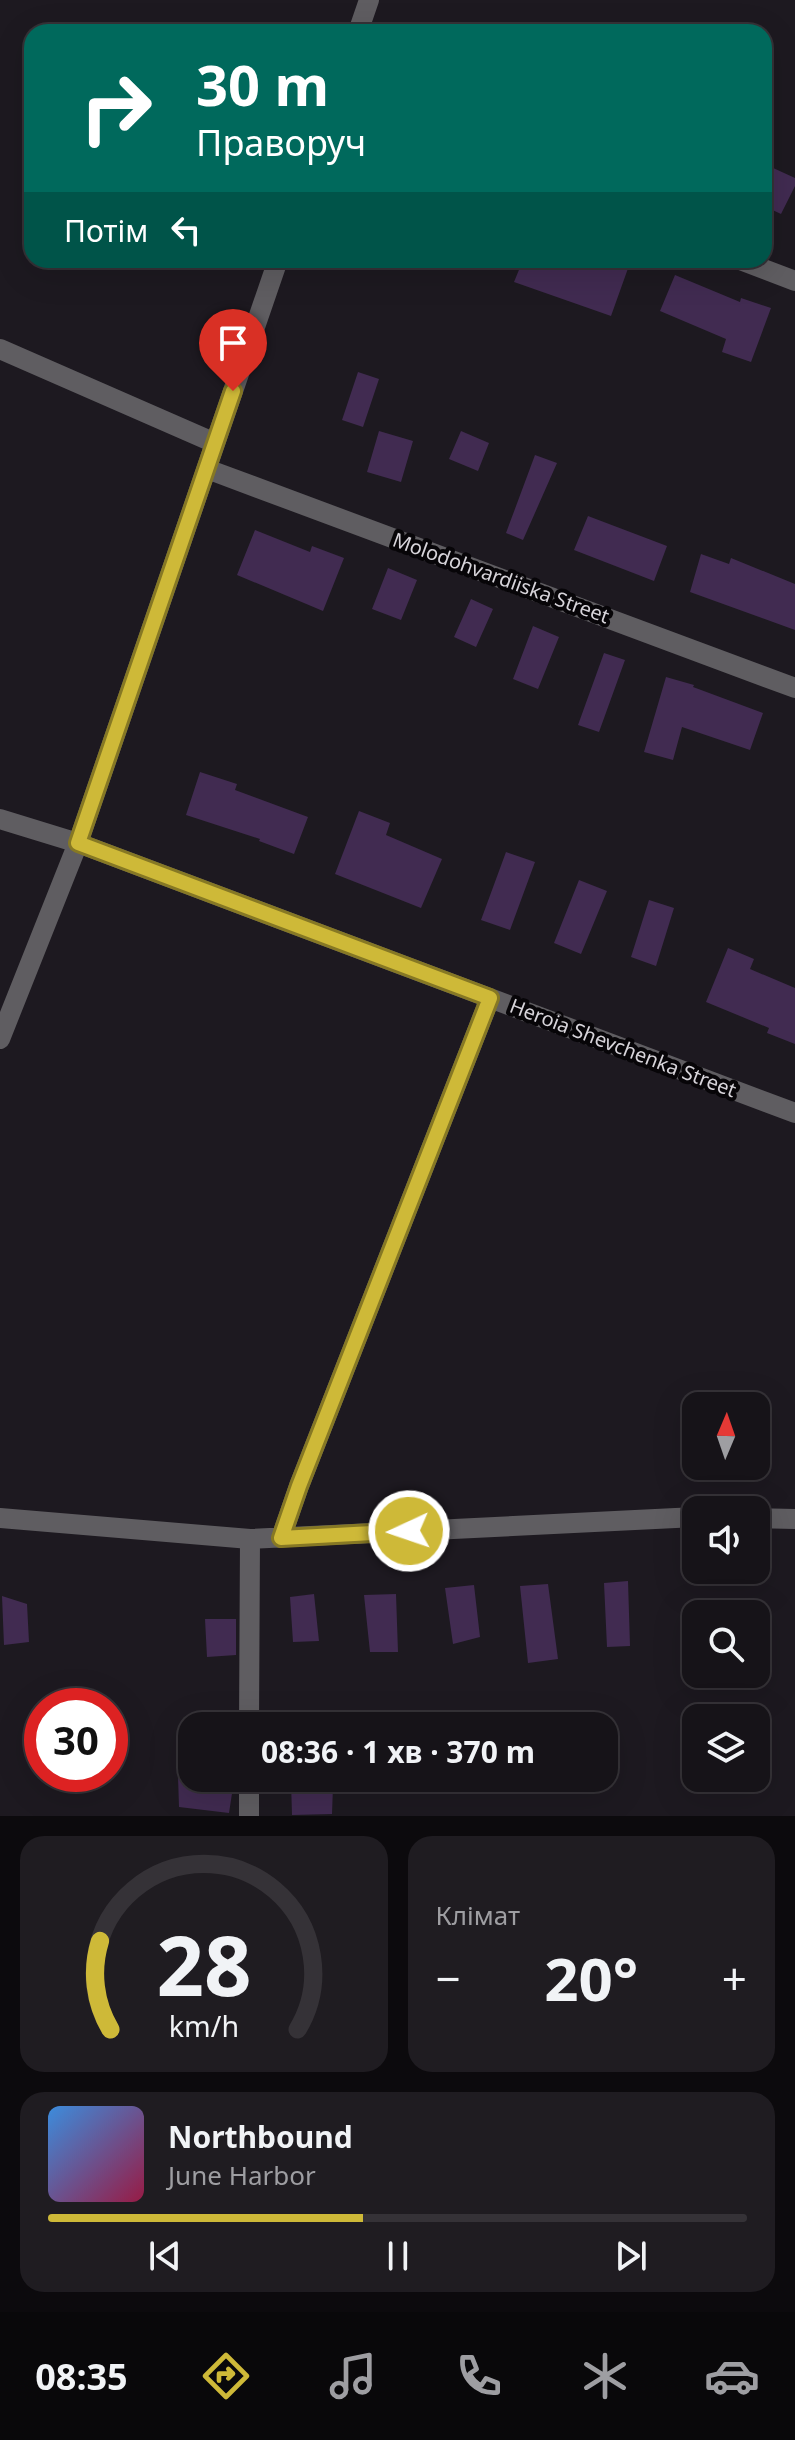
<!DOCTYPE html>
<html lang="uk">
<head>
<meta charset="utf-8">
<style>
  :root { --surface:#161318; --page:#1f1c21; --text:#f1f3f6; --muted:#9e9ea2; --line:#353237; --accent:#ceb938 }
  body { margin:0; font-family:"Noto Sans",sans-serif; background:var(--page); color:var(--text); height:100vh; display:flex; flex-direction:column; font-size:30px; white-space:nowrap }
  * { box-sizing:border-box; margin:0 }
  p { font-size:26px; color:var(--muted) }
  .icon { flex:none; width:44px; height:44px; fill:none; stroke:currentColor; stroke-width:2; stroke-linecap:round; stroke-linejoin:round }
  .map { position:relative; height:1816px; overflow:hidden }
  .sheet { display:flex; flex-direction:column; gap:20px; padding:20px; background:#0c0a0d; flex:1 }
  .sheet>* { flex:none }
  .top-card { position:absolute; left:24px; top:24px; width:748px; height:244px; border-radius:24px; box-shadow:0 8px 32px #0002,0 0 0 2px var(--line); background:#00695c; color:#fff; overflow:hidden }
  .needle { width:52px; rotate:2deg }
  .buttons { position:absolute; left:682px; top:1392px; display:grid; gap:16px }
  .buttons a { display:grid; place-items:center; width:88px; height:88px; border-radius:16px; background:var(--surface); box-shadow:0 8px 32px #0002,0 0 0 2px var(--line); font-size:40px }
  .speed { position:absolute; left:24px; top:1688px; display:flex; gap:16px; font-size:40px; font-weight:700; text-align:center }
  .speed>* { display:grid; place-content:center; width:104px; height:104px; border-radius:50%; background:var(--surface); box-shadow:0 8px 32px #0002,0 0 0 2px var(--line); line-height:1 }
  .speed .limit { border:12px solid #d22; background:#fff; color:#111 }
  .pin { position:absolute; display:grid; place-items:center; width:68px; height:68px; color:#fff; margin:-82px -34px; border-radius:50% 50% 50% 0; rotate:-45deg; box-shadow:0 0 8px #0007 }
  .pin .icon { rotate:45deg }
  .me { position:absolute; width:88px; margin:-44px; rotate:267deg; stroke-linejoin:round; filter:drop-shadow(0 0 6px #0008) }
  .turn { display:flex; align-items:center; gap:28px; height:168px; padding:0 40px; font-size:36px }
  .turn .icon { width:104px; height:104px; stroke-width:2.5 }
  .turn b { display:block; font-size:56px; line-height:68px }
  .then { display:flex; align-items:center; height:76px; padding:0 40px; background:#0003; gap:16px; font-size:30px }
  .big { font-size:60px; font-weight:700; line-height:1.1 }
  .sheet .tile { flex:1; display:flex; flex-direction:column; justify-content:center; gap:12px; min-width:0; padding:0 28px; border-radius:24px; background:var(--page) }
  .sheet .dial { align-items:center; gap:0 }
  .dial svg { height:208px; overflow:visible; fill:none; stroke:var(--line); stroke-width:7; stroke-linecap:round; text-anchor:middle }
  .dial text { fill:var(--text); stroke:none }
  .song { display:flex; align-items:center; gap:24px }
  .cover { width:96px; height:96px; border-radius:12px; background:linear-gradient(135deg,hsl(210 70% 55%),hsl(340 70% 35%)) }
  .played { height:8px; border-radius:4px; background:linear-gradient(90deg,var(--accent) 45%,var(--line) 45%) }
  .keys { display:flex; justify-content:space-around; direction:ltr }
  .heat { display:flex; justify-content:space-between; align-items:center; font-size:44px; direction:ltr }
  .sheet .tiles { flex:1; display:grid; gap:20px; grid-template-columns:1fr 1fr }
  .tile:last-child { grid-column:span 2 }
  .trip { position:absolute; left:178px; top:1712px; width:440px; height:80px; border-radius:24px; background:var(--surface); box-shadow:0 8px 32px #0002,0 0 0 2px var(--line); font-weight:700; line-height:80px; text-align:center }
  .tabs { display:flex; height:128px; justify-content:space-around; align-items:center; background:#09080a; color:var(--muted) }
  .tabs .icon { width:56px; height:56px }
  .tabs .active { color:var(--accent) }
  .tabs b { font-size:36px; color:var(--text) }
  .map>svg:first-child { display:block }
</style>
</head>
<body>
<div class="map">
<svg width="795" height="1816" viewBox="0 0 795 1816">
  <rect width="100%" height="100%" fill="#1d1920"/>
  <path fill="#412b51" d="M 771,167 L 795,178 L 795,186 L 781,214 L 764,206 L 764,181 Z
    M 523,260 L 631,260 L 611,316 L 514,282 Z
    M 675,275 L 740,302 L 741,298 L 771,308 L 751,362 L 722,352 L 726,339 L 660,311 Z
    M 358,372 L 379,379 L 363,427 L 342,420 Z
    M 379,431 L 413,441 L 401,482 L 367,472 Z
    M 461,431 L 489,443 L 478,471 L 449,459 Z
    M 535,455 L 557,463 L 523,540 L 506,533 Z
    M 588,516 L 667,546 L 654,581 L 574,550 Z
    M 255,530 L 310,552 L 312,546 L 344,558 L 323,611 L 237,575 Z
    M 701,554 L 729,564 L 731,558 L 795,584 L 795,630 L 690,592 Z
    M 388,568 L 417,580 L 401,620 L 372,609 Z
    M 471,599 L 493,609 L 476,647 L 454,637 Z
    M 533,626 L 559,637 L 538,689 L 513,679 Z
    M 604,653 L 625,660 L 599,732 L 578,725 Z
    M 666,677 L 694,685 L 693,687 L 763,713 L 750,750 L 682,727 L 673,760 L 644,752 Z
    M 200,772 L 237,784 L 235,790 L 308,817 L 294,854 L 259,841 L 260,839 L 186,815 Z
    M 359,811 L 390,823 L 386,835 L 442,859 L 421,908 L 335,874 Z
    M 506,852 L 535,862 L 510,930 L 481,920 Z
    M 579,880 L 607,891 L 581,954 L 554,943 Z
    M 649,900 L 674,908 L 656,966 L 631,957 Z
    M 728,948 L 754,959 L 750,969 L 795,988 L 795,1044 L 767,1033 L 769,1028 L 706,1002 Z
    M 628,1581 L 630,1646 L 607,1647 L 604,1583 Z
    M 548,1584 L 558,1659 L 528,1663 L 520,1586 Z
    M 474,1585 L 480,1637 L 453,1644 L 445,1588 Z
    M 314,1594 L 319,1641 L 293,1642 L 290,1597 Z
    M 396,1594 L 398,1652 L 370,1652 L 364,1595 Z
    M 2,1596 L 27,1604 L 29,1642 L 4,1645 Z
    M 205,1619 L 236,1619 L 236,1655 L 207,1657 Z
    M 178,1776 L 233,1787 L 229,1813 L 179,1807 Z
    M 291,1782 L 333,1786 L 332,1814 L 292,1815 Z"/>
  <g fill="none" stroke-linecap="round" stroke-linejoin="round">
    <path stroke="#5f5d61" stroke-width="20" d="M 358,32 L 369,0
      M 740,260 L 795,281
      M 0,349 L 215,443
      M 207,469 L 795,688
      M 0,819 L 78,843 L 795,1113
      M 0,1039 L 78,843 L 278,260
      M 0,1518 L 250,1539 L 696,1517
      M 756,1518 L 795,1519
      M 281,1538 L 299,1486 L 490,998
      M 249,1726 L 250,1539
      M 249,1816 L 249,1778"/>
  </g>
  <g fill="none" stroke-linecap="round" stroke-linejoin="round">
    <g stroke="#867824" stroke-width="20">
      <path id="route" d="M 233,391 L 78,843 L 490,998 L 299,1486 L 281,1538 L 409,1531"/>
    </g>
    <use href="#route" stroke="#ceb938" stroke-width="14"/>
  </g>
  <g text-anchor="middle" stroke-width="8" stroke-linejoin="round" paint-order="stroke">
    <g font-size="20" fill="#d7d4da" stroke="#070508">
      <text transform="translate(501 578) rotate(20)" y="7">Molodohvardiiska Street</text>
      <text transform="translate(623 1048) rotate(21)" y="7">Heroia Shevchenka Street</text>
    </g>
  </g>
</svg>
<div class="buttons">
<a><svg class="needle" viewBox="-14 -14 28 28"><path d="M0-13l5 13h-10z" fill="#e53935"/><path d="M0 13l5-13h-10z" fill="#9e9ea2"/></svg></a>
<a><svg class="icon" aria-label="sound" viewBox="0 0 24 24"><path d="M4 9h4l5-4v14l-5-4H4zM17 9q2 3 0 6"/></svg></a>
<a><svg class="icon" aria-label="search" viewBox="0 0 24 24"><circle cx="10" cy="10" r="6"/><path d="M15 15l6 6"/></svg></a>
<a><svg class="icon" aria-label="layers" viewBox="0 0 24 24"><path d="M12 4l9 5-9 5-9-5zM3 14l9 5 9-5"/></svg></a>
</div>
<div class="speed"><div class="limit">30</div></div>
<div class="pin" style="left:233px;top:391px;background:#d93025"><svg class="icon" aria-label="arrive" viewBox="0 0 24 24"><path d="M6 21V4h12l-3 4 3 4H6"/></svg></div>
<svg class="me" style="left:409px;top:1531px" viewBox="-20 -20 40 40"><circle r="17" fill="#ceb938" stroke="#fff" stroke-width="3"/><path d="M0-11L8 9 0 5-8 9z" fill="#fff"/></svg>
<div class="trip">08:36 · 1 хв · 370 m</div>
<div class="top-card">
<div class="turn"><svg class="icon" aria-label="right" viewBox="0 0 24 24"><path d="M7 20v-9h11M14 6l5 5-5 5"/></svg><div><b>30 m</b>Праворуч</div></div>
<div class="then">Потім<svg class="icon" aria-label="left" viewBox="0 0 24 24"><path d="M17 20v-9H6M10 6l-5 5 5 5"/></svg></div>
</div>
</div>
<section class="sheet">
<div class="tiles">
<div class="tile dial"><svg viewBox="0 0 100 80">
<path d="M14 69A42 42 0 1 1 86 69"/>
<path d="M14 69A42 42 0 0 1 10 35" stroke="#ceb938"/>
<text x="50" y="56" font-size="32" font-weight="700">28</text>
<text x="50" y="72" font-size="11">km/h</text>
</svg></div>
<div class="tile"><p>Клімат</p>
<div class="heat"><a>−</a><b class="big">20°</b><a>+</a></div>
</div>
<div class="tile">
<div class="song"><i class="cover"></i><div><b>Northbound</b><p>June Harbor</p></div></div>
<div class="played"></div>
<div class="keys"><svg class="icon" aria-label="previous" viewBox="0 0 24 24"><path d="M18 5L8 12l10 7zM5 5v14"/></svg><svg class="icon" aria-label="pause" viewBox="0 0 24 24"><path d="M8 5v14M16 5v14"/></svg><svg class="icon" aria-label="next" viewBox="0 0 24 24"><path d="M6 5l10 7-10 7zM19 5v14"/></svg></div>
</div>
</div>
</section>
<nav class="tabs">
<b>08:35</b>
<svg class="icon active" aria-label="directions" viewBox="0 0 24 24"><path d="M12 3l9 9-9 9-9-9zM9 14v-3h6M13 9l2 2-2 2"/></svg>
<svg class="icon" aria-label="music" viewBox="0 0 24 24"><path d="M9 18V5l10-2v13"/><circle cx="6" cy="18" r="3"/><circle cx="16" cy="16" r="3"/></svg>
<svg class="icon" aria-label="phone" viewBox="0 0 24 24"><path d="M5 4h4l2 5-3 2q2 4 5 5l2-3 5 2v4C11 20 4 13 5 4z"/></svg>
<svg class="icon" aria-label="climate" viewBox="0 0 24 24"><path d="M12 3v18M4 7l16 10M4 17L20 7"/></svg>
<svg class="icon" aria-label="car" viewBox="0 0 24 24"><path d="M5 17H2v-5l4-1 3-4h7l3 4 3 1v5h-3M9 17h6M6 11h13"/><circle cx="7" cy="17" r="2"/><circle cx="17" cy="17" r="2"/></svg>
</nav>
</body>
</html>
